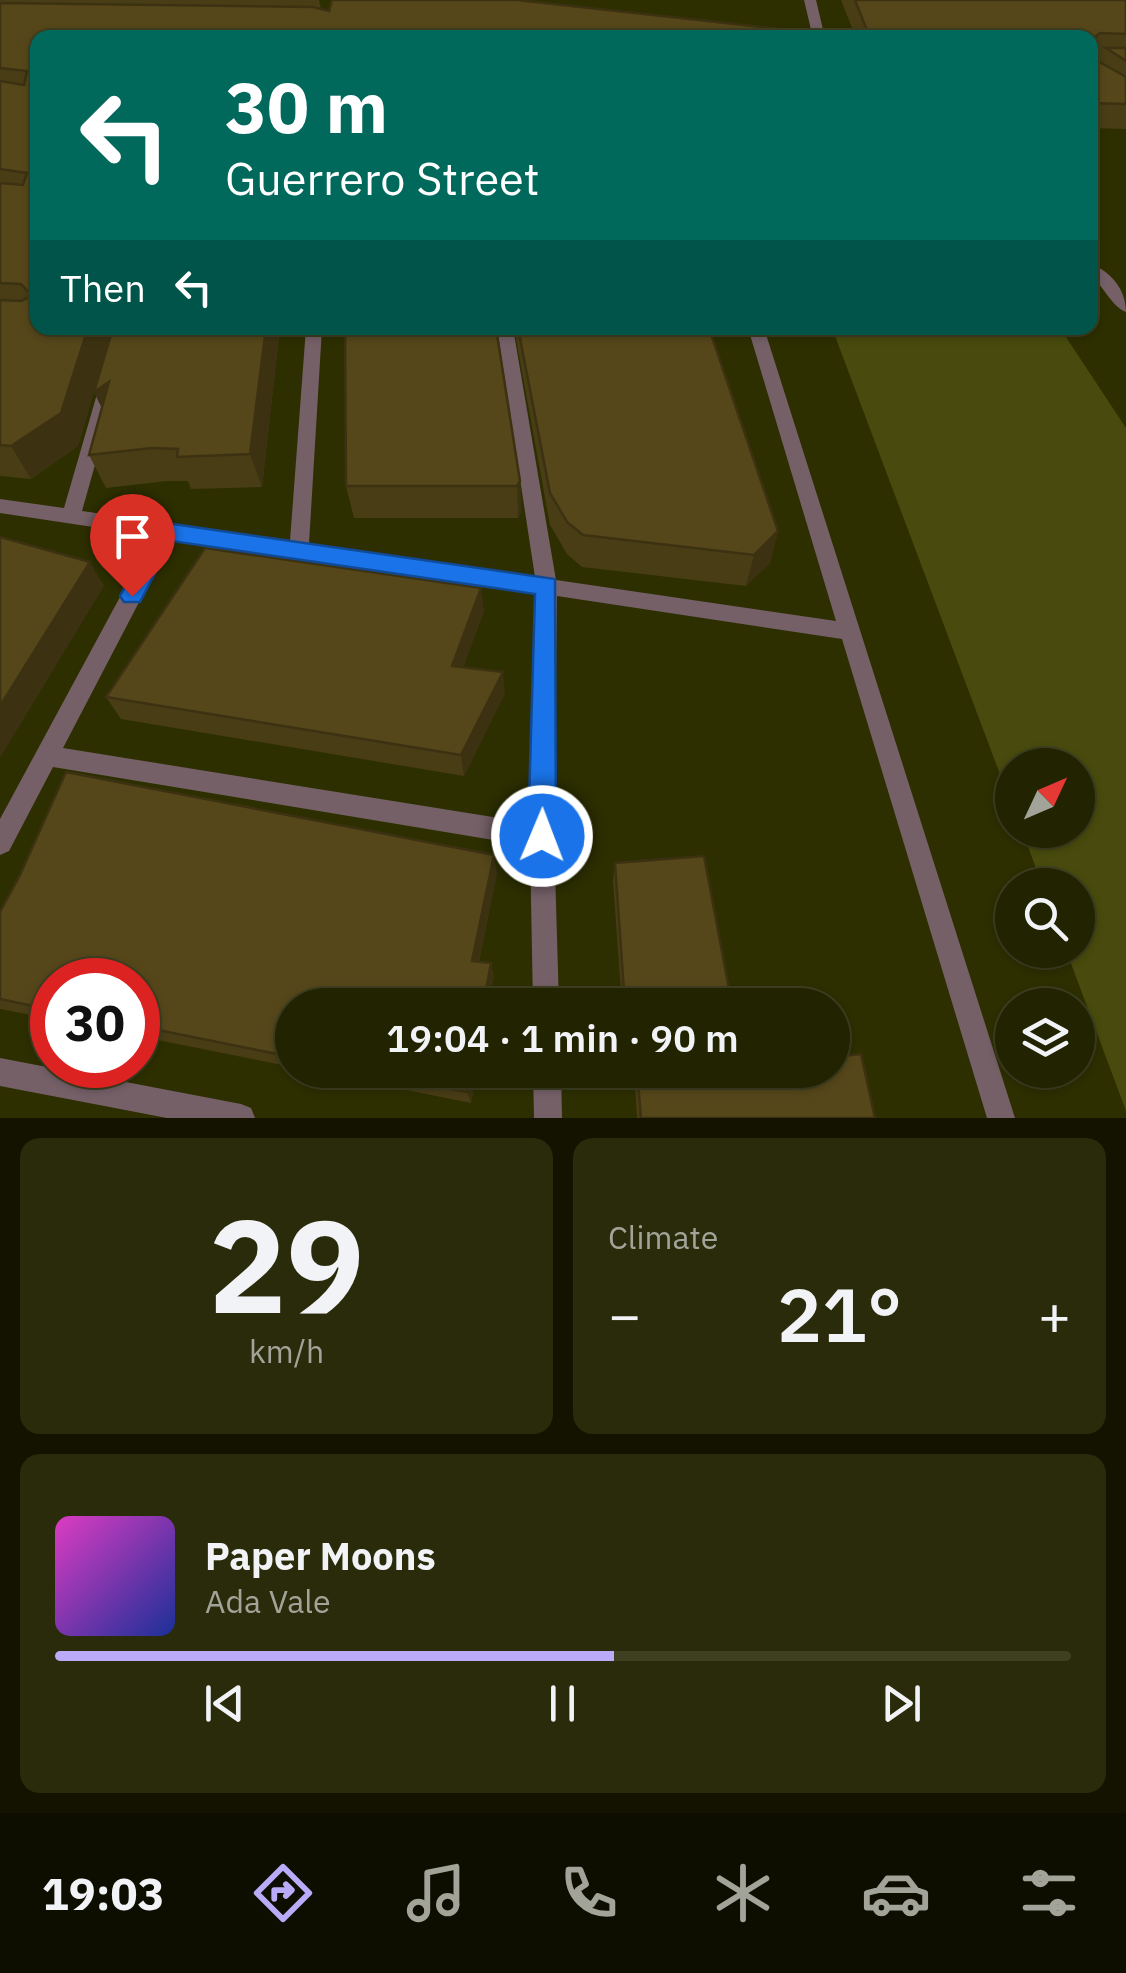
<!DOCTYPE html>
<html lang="en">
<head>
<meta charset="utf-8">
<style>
  :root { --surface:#222300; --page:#2a2b0a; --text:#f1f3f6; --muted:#a2a499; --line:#3f4022; --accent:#b9abf7 }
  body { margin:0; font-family:"IBM Plex Sans",sans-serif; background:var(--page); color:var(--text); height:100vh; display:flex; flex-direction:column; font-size:38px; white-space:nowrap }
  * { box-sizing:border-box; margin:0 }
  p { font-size:32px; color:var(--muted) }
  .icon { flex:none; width:55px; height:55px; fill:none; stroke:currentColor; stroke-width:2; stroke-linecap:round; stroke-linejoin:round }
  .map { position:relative; height:1118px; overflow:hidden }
  .panel { display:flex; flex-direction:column; gap:20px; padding:20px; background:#131300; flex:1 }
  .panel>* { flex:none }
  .hud { position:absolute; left:30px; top:30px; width:1068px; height:305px; border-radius:20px; box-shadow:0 2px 8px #0004,0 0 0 2px var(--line); background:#00695c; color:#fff; overflow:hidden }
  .needle { width:65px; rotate:46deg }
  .fabs { position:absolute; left:995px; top:748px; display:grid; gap:20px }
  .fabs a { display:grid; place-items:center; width:100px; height:100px; border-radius:50%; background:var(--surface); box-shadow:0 2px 8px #0004,0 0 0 2px var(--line); font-size:50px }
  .speed { position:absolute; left:30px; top:958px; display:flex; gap:20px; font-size:50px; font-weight:700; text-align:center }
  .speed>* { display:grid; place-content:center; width:130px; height:130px; border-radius:50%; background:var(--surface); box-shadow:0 2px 8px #0004,0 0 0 2px var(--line); line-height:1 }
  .speed .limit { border:15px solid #d22; background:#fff; color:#111 }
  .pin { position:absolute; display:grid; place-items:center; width:85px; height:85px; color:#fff; margin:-102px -42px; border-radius:50% 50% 50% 0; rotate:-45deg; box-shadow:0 0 10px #0007 }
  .pin .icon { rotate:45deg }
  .me { position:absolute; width:110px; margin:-55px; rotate:1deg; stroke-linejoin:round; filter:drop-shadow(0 0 8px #0008) }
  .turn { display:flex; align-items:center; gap:35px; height:210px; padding:0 30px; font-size:45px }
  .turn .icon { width:130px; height:130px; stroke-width:2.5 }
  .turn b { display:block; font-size:70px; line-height:85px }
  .then { display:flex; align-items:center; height:95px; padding:0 30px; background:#0003; gap:20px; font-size:38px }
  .big { font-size:75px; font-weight:600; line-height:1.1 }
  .panel .card { flex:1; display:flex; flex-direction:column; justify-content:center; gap:15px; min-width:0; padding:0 35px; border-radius:20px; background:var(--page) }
  .panel .dial { align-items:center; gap:0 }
  .dial b { font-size:130px; line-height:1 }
  .song { display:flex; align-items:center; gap:30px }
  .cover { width:120px; height:120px; border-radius:15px; background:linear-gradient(135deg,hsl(310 70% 55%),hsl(230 70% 35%)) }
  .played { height:10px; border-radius:5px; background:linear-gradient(90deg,var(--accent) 55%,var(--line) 55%) }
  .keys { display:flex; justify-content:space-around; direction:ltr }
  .heat { display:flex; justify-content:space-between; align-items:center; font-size:55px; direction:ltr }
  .panel .tiles { flex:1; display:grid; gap:20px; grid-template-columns:1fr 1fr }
  .card:last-child { grid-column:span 2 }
  .trip { position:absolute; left:275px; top:988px; width:575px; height:100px; border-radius:50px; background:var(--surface); box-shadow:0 2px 8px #0004,0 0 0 2px var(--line); font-weight:600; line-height:100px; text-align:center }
  .dock { display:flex; height:160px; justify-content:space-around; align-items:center; background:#0e0e00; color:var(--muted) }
  .dock .icon { width:70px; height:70px }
  .dock .on { color:var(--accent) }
  .dock b { font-size:45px; color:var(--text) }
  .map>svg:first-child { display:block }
</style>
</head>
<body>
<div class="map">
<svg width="1126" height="1118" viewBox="0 0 1126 1118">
  <rect width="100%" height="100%" fill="#2d2f00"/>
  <path fill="#484b0d" d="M 832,328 L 1060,328 L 1126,428 L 1126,1111 L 1066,950 L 1078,950 L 1078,885 L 1042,885 L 1022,830 L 1078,830 L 1078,765 L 1012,765 L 1012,806 Z"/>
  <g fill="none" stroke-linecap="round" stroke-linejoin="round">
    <path fill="#756068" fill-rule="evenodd" d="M 804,0 L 816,0 L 825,38 L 813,38 Z
      M 1090,263 C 1111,272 1126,289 1126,312 C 1111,306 1104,286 1090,275 Z
      M 69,328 L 131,328 L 132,330 C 120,339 81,337 69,328 Z
      M 306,328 L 322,328 L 309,544 L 535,577 L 497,328 L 513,328 L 556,580 L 836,621 L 748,328 L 764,328 L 1015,1118 L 987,1118 L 842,639 L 557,596 L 554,836 L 559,1005 L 533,1005 L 530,846 L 53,767 L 9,851 L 0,855 L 0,819 L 153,536 L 0,513 L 0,499 L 64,508 L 97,394 L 106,388 L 115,394 L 82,511 L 290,541 ZM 172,539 L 537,593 L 530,823 L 63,748 Z
      M 0,1058 L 241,1104 L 251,1108 L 255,1118 L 167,1118 L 0,1086 Z
      M 533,1070 L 561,1070 L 562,1118 L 534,1118 Z"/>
  </g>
  <path fill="#493d16" d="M 0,0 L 319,0 L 321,9 L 329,11 L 517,0 L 38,38 L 38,328 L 105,328 L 110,338 L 280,328 L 262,487 L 191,489 L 188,481 L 167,481 L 106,488 L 89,455 L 102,408 L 94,392 L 78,446 L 31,479 L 0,476 Z
    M 841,0 L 1126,0 L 1126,129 L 1090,128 L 1090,38 L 856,38 Z
    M 496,328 L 520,481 L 521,513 L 518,518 L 354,518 L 346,486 Z
    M 514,328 L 709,328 L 778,531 L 770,563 L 746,586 L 582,567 L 567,554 L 550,525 Z
    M 484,611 L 463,667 L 505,693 L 464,776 L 121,719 L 106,697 Z
    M 615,863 L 732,1005 L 622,1005 L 613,881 Z
    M 497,873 L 479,962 L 491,963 L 494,978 L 292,1005 L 292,1067 L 138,1036 L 138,980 L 52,980 L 52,1019 L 0,1009 L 0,912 Z
    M 307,1070 L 477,1070 L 471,1103 Z
    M 634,1070 L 832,1070 L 875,1118 L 637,1118 Z"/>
  <path fill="#3c3212" d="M 88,328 L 105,328 L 110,338 L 110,425 L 94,392 L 78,446 L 31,479 L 11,446 Z
    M 266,328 L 280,328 L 262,487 L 250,454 Z
    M 520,481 L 521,513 L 518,518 L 517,486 Z
    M 778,531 L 770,563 L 746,586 L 754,555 Z
    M 90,562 L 104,586 L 0,758 L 0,706 Z
    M 481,588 L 484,611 L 456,688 L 452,666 Z
    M 503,672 L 505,693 L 464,776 L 461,755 Z
    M 494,855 L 497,873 L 476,976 L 472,961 Z
    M 491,963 L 494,978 L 489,1005 L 483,1005 Z
    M 471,1070 L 477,1070 L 471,1103 L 467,1092 Z"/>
  <path fill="#55471a" stroke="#3c3212" stroke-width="2.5" d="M 332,0 L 517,0 L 808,32 L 806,38 L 38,38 L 38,328 L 88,328 L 61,413 L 11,446 L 0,445 L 0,300 L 21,301 L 32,296 L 21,284 L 0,283 L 0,183 L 23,185 L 27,173 L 0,169 L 0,81 L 24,85 L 27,71 L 0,68 L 0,3 L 313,7 L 329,11 Z
    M 855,0 L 1126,0 L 1126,34 L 1100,33 L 1096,36 L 1098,61 L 1126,77 L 1126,104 L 1090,103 L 1090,38 L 870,38 Z
    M 1106,48 L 1126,48 L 1126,61 Z
    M 113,328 L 266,328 L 250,454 L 177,457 L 178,449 L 152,448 L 89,455 L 109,382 L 94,392 Z
    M 345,328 L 496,328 L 520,481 L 517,486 L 346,486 Z
    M 518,328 L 709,328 L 778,531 L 754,555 L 583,535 L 567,522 L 550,493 Z
    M 0,537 L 90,562 L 0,706 Z
    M 205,548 L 481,588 L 452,666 L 503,672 L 461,755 L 106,697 Z
    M 66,772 L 494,855 L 472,961 L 491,963 L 483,1005 L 292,1005 L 292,1057 L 138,1026 L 138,980 L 52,980 L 52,1010 L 0,999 L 0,912 L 20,875 Z
    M 704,856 L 732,1005 L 625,1005 L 615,863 Z
    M 861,1054 L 875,1118 L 641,1118 L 637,1070 L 832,1070 L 832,1057 Z
    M 357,1070 L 471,1070 L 467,1092 Z"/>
  <path fill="#1a73e8" stroke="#114b97" stroke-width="2.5" d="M 166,523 L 555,579 L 556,836 L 552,846 L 542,850 L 532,846 L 528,836 L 535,594 L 172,541 L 140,602 L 124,602 L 120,596 L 158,525 Z"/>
</svg>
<div class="fabs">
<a><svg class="needle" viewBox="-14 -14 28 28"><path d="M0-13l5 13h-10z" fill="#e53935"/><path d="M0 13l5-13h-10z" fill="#a2a499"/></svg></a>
<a><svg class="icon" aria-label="search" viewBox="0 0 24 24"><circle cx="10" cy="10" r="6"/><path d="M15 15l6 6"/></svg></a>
<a><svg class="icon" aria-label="layers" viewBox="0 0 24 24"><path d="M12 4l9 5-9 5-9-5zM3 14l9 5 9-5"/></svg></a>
</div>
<div class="speed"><div class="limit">30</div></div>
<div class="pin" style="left:132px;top:596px;background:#d93025"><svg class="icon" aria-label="arrive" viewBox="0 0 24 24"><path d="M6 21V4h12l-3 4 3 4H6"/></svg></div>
<svg class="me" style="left:542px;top:836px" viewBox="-20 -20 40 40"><circle r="17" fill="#1a73e8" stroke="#fff" stroke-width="3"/><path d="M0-11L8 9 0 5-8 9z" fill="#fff"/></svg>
<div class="trip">19:04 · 1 min · 90 m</div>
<div class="hud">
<div class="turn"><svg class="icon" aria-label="left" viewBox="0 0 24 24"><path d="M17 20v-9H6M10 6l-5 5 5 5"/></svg><div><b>30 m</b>Guerrero Street</div></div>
<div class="then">Then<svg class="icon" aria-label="left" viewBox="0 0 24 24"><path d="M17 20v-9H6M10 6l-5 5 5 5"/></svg></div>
</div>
</div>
<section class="panel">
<div class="tiles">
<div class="card dial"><b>29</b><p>km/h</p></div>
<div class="card"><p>Climate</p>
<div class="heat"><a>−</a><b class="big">21°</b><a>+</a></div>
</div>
<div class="card">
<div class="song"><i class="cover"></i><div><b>Paper Moons</b><p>Ada Vale</p></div></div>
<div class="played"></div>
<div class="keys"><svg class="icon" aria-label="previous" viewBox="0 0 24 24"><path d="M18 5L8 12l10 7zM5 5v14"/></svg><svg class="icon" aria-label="pause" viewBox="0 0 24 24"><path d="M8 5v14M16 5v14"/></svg><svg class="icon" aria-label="next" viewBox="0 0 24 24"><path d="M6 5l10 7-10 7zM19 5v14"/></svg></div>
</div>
</div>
</section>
<nav class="dock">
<b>19:03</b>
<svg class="icon on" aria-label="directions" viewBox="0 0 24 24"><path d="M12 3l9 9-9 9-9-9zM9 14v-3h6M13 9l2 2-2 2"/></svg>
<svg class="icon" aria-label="music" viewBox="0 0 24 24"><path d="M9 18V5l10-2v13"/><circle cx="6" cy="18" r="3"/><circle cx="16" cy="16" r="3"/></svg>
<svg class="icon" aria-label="phone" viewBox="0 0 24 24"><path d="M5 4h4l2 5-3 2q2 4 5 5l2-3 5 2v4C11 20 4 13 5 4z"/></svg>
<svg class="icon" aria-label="climate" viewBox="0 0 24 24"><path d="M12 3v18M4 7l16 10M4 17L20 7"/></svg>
<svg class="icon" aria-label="car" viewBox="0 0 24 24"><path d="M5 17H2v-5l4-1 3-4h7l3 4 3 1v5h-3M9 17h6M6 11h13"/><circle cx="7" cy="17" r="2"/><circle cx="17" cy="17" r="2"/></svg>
<svg class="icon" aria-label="filters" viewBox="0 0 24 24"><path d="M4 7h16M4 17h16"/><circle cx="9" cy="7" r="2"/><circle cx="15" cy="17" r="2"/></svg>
</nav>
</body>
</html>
